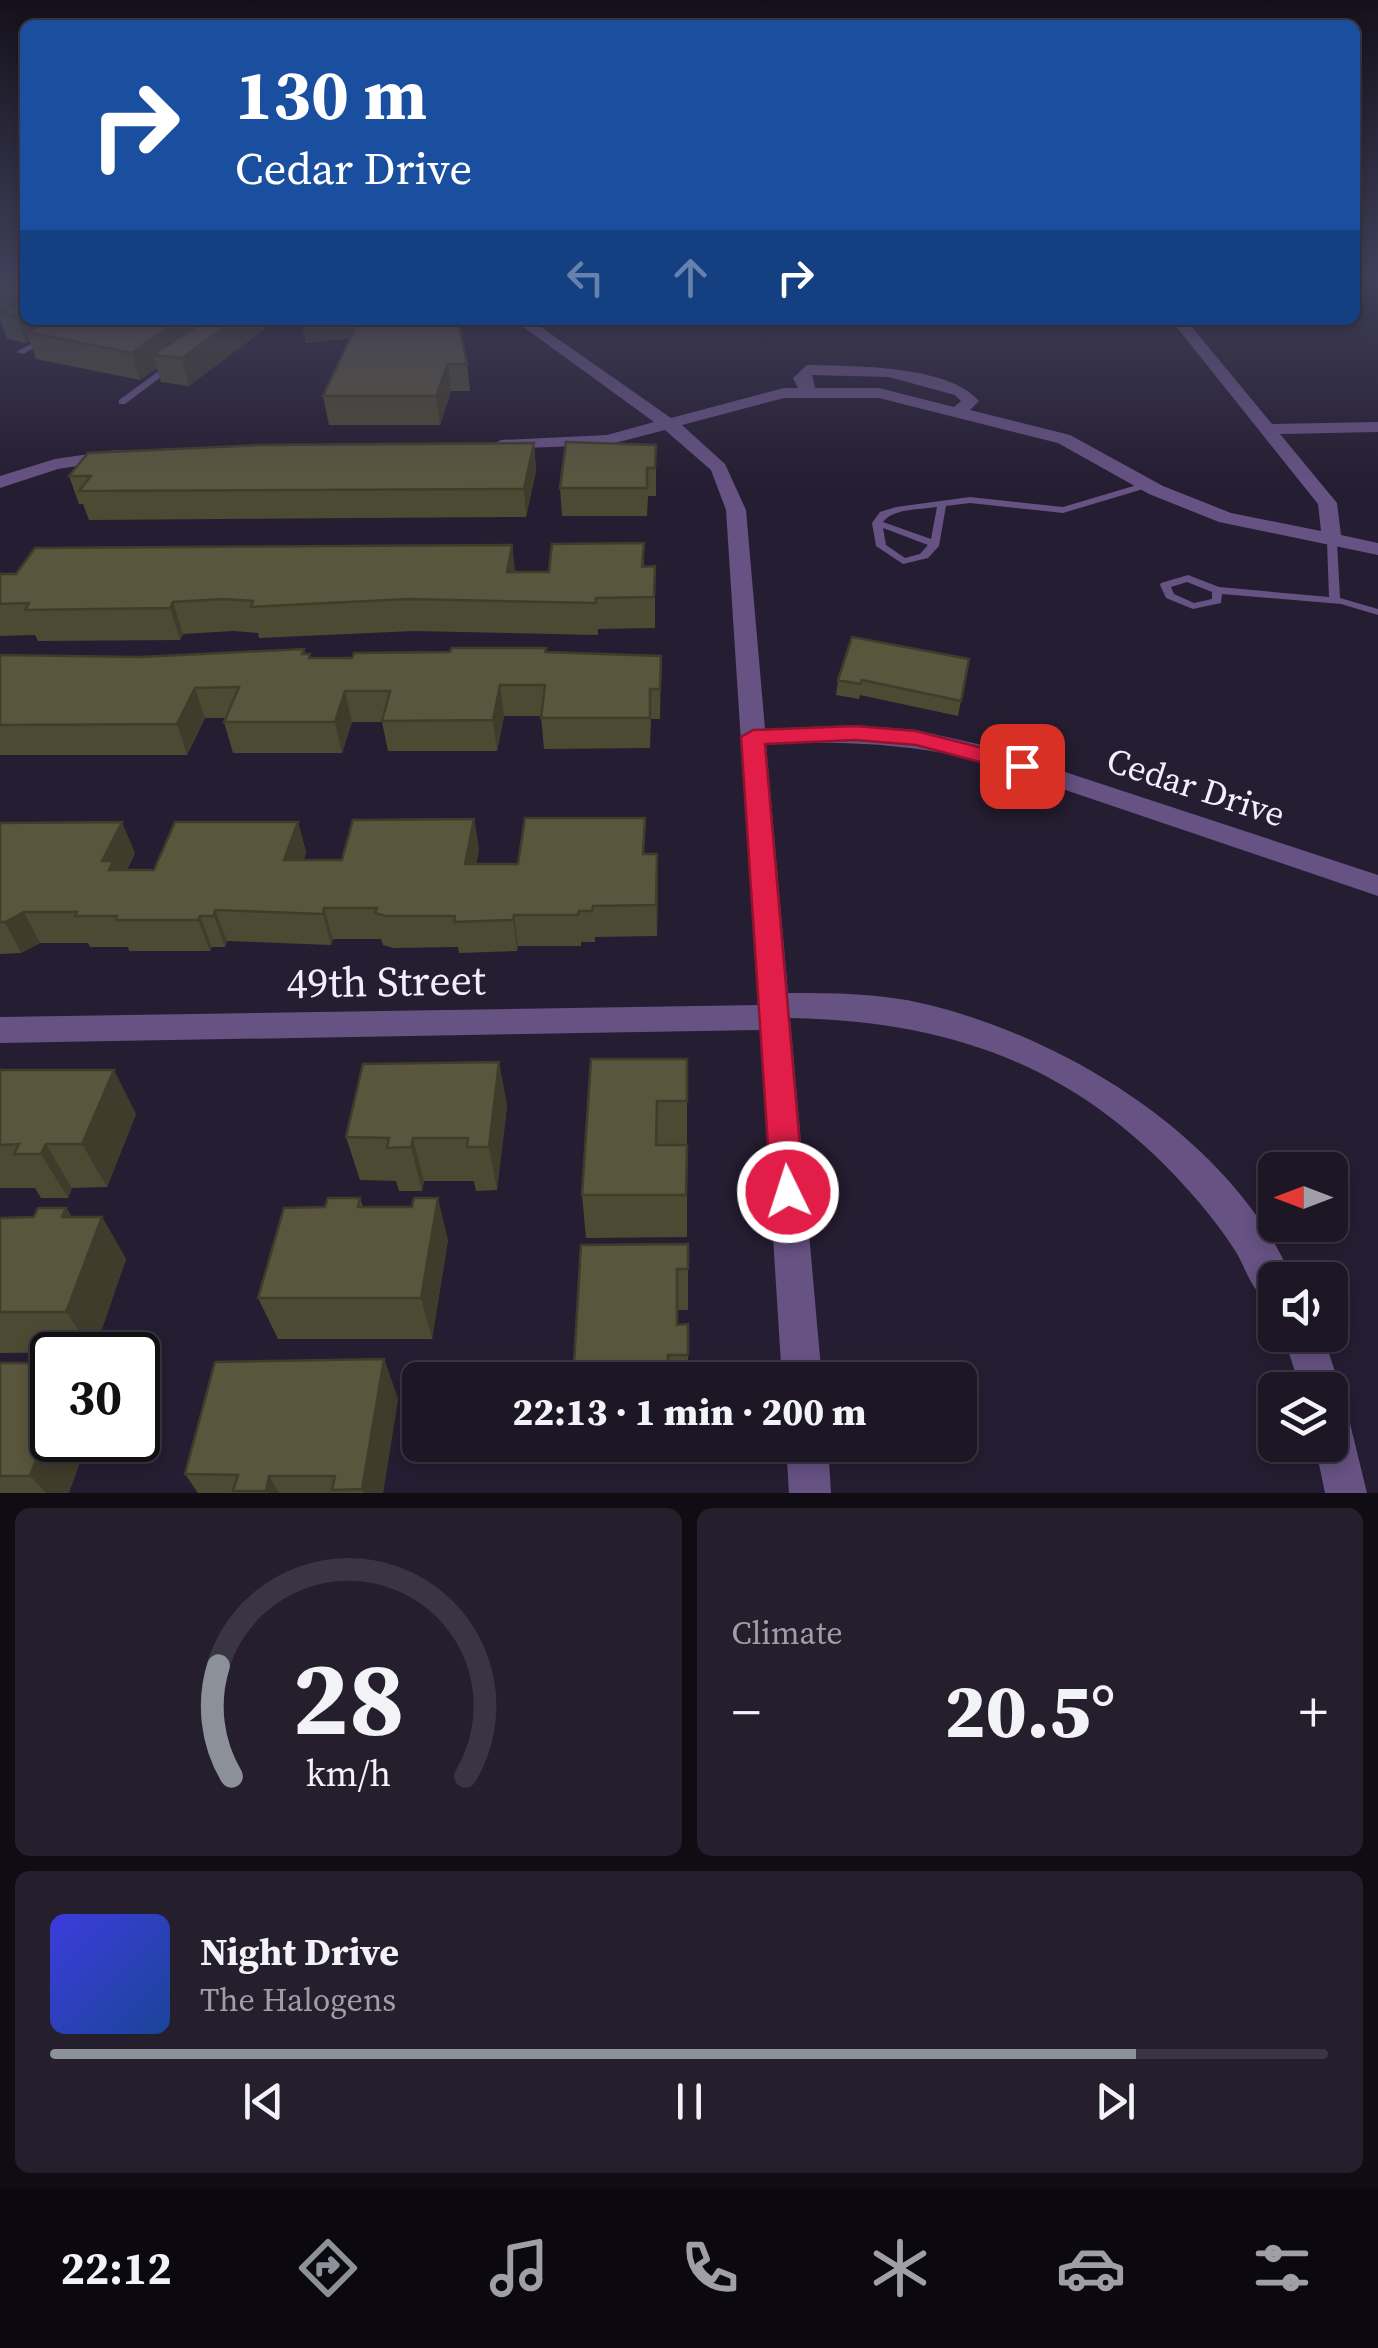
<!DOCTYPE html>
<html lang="en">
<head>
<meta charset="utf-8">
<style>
  :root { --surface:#1c1625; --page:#251f2d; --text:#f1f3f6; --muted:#a09fa7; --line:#3a3542; --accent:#8c9099 }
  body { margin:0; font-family:"Source Serif 4",serif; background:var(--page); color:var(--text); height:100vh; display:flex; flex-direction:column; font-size:38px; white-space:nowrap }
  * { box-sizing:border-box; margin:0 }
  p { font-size:32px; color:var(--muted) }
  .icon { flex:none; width:55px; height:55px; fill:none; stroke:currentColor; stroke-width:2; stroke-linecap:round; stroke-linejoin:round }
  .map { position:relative; height:1493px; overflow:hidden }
  .drawer { display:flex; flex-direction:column; gap:15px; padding:15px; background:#0f0c14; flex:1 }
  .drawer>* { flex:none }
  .top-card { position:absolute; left:20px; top:20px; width:1340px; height:305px; border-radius:15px; box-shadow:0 5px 15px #0003,0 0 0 2px var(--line); background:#1a4fa0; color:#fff; overflow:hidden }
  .needle { width:65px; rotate:270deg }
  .fabs { position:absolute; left:1258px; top:1152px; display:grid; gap:20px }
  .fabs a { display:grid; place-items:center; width:90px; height:90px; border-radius:15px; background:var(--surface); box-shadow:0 5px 15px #0003,0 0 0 2px var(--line); font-size:50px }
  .speed { position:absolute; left:30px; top:1332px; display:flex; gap:20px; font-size:50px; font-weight:700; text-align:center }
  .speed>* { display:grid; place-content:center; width:130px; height:130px; border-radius:50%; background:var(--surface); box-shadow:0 5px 15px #0003,0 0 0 2px var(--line); line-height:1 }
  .speed .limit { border:5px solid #111; border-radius:15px; background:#fff; color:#111 }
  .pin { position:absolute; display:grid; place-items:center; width:85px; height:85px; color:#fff; margin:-42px; border-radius:20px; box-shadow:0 5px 15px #0006 }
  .me { position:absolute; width:110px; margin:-55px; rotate:356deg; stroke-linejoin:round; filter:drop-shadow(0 0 8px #0008) }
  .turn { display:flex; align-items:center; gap:35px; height:210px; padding:0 50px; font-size:45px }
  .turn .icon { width:130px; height:130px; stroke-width:2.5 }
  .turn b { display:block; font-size:70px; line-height:85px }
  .lanes { display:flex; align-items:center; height:95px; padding:0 50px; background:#0003; justify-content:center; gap:50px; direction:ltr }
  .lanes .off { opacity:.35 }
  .big { font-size:75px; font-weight:800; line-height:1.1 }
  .drawer .widget { flex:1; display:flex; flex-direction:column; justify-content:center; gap:15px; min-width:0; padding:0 35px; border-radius:15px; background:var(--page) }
  .drawer .dial { align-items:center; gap:0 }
  .dial svg { height:260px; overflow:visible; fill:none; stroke:var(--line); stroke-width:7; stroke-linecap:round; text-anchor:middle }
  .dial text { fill:var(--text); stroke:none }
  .song { display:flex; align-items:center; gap:30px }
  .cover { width:120px; height:120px; border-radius:15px; background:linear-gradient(135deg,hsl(240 70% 55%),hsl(220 70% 35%)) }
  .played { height:10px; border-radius:5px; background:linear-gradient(90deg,var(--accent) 85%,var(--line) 85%) }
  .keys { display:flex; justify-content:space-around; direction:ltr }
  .heat { display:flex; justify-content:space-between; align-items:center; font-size:55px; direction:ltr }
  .drawer .tiles { flex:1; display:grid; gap:15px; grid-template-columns:1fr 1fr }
  .widget:last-child { grid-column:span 2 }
  .trip { position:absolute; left:402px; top:1362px; width:575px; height:100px; border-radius:15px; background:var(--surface); box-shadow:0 5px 15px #0003,0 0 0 2px var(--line); font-weight:800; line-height:100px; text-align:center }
  .menu { display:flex; height:160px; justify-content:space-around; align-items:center; background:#0b090f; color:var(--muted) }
  .menu .icon { width:70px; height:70px }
  .menu .current { color:var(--accent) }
  .menu b { font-size:45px; color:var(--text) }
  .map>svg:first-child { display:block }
</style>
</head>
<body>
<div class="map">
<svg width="1378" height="1493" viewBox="0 0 1378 1493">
  <rect width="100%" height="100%" fill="#251d31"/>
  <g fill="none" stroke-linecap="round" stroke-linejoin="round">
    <path fill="#665283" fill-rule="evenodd" d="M 535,320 L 548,320 L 527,326 L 523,324 Z
      M 40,339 L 47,341 L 23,354 L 16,352 Z
      M 170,363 L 177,365 L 125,404 L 119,404 L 119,400 Z
      M 1147,482 L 1150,483 L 1150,487 L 1063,513 L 970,503 L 946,506 L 939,546 L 928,558 L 903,564 L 876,546 L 872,523 L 880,512 L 896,507 L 970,497 L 1063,507 ZM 937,507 L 931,539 L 883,522 C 894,508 920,510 937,507 ZM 883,528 L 928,545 L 920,554 L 905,558 L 886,545 Z
      M 1332,539 L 1337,542 L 1340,598 L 1378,609 L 1378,615 L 1341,604 L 1222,594 L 1221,603 L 1193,609 L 1166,598 L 1160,585 L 1161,583 L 1188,575 L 1219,587 L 1329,597 L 1327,542 ZM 1187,582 L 1212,592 L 1212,599 L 1194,603 L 1174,594 L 1171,587 Z"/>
    <path fill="#665283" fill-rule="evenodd" d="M 514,320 L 531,320 L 671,418 L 784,388 L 798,388 L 793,378 L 807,365 C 852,366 949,365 979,401 L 970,410 L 1070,435 L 1163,486 L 1231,513 L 1321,531 L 1318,504 L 1171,320 L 1186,320 L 1272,424 L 1378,422 L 1378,432 L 1280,434 L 1337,503 L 1341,535 L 1378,543 L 1378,555 L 1219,522 L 1149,494 L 1058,443 L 879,398 L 784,398 L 682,425 L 725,464 L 746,510 L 765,729 L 855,725 L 916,730 L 986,746 L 1378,875 L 1378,896 L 980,761 C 905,743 843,741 766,744 L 788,993 C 834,993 880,993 925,1004 C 1068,1038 1233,1140 1293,1280 L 1275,1280 L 1275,1301 C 1273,1301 1263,1297 1261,1295 C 1249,1284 1243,1262 1234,1249 C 1223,1232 1210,1215 1197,1200 C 1085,1070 959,1021 790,1018 L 822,1380 L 782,1380 L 760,1030 L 0,1043 L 0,1017 L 758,1005 L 726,510 L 711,470 L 665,430 L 607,445 L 495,449 L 492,445 L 501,440 L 607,435 L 654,422 ZM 812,375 L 889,377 L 955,395 L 961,401 L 954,407 L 879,388 L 815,388 Z
      M 116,450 L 122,451 L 122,459 L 58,469 L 0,488 L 0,476 L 55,459 Z
      M 1283,1335 L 1323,1335 L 1341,1390 L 1337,1400 L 1345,1403 L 1367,1493 L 1325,1493 L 1315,1445 L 1330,1445 L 1330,1390 L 1301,1390 Z
      M 786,1445 L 828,1445 L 831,1493 L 789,1493 Z"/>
  </g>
  <path fill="#4d4a34" d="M 0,276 L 25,276 L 25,320 L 266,328 L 189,386 L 161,382 L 157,368 L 140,380 L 36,359 L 30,341 L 26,343 L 7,339 L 0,320 Z
    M 301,320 L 458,320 L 467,364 L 470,391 L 451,391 L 440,425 L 329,425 L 323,396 L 351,338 L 306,343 Z
    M 534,443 L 536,471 L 526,517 L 89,520 L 83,504 L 79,504 L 69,476 Z
    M 656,445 L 656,496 L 648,496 L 647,516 L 562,516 L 560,488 Z
    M 644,543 L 644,567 L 655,566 L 655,628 L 598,629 L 598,635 L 414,631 L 259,638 L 258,633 L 233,631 L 183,634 L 180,640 L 38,641 L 35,635 L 0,636 L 0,574 L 512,545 L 515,572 L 549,572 Z
    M 304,649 L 305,654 L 311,658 L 546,652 L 661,656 L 660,719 L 651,719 L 650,748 L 544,749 L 541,716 L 504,716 L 497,751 L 388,751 L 382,722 L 352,722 L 342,753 L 233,753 L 224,722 L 226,718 L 205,718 L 187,755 L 0,755 L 0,655 L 140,657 Z
    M 969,659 L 958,716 L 860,695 L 859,699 L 836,695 L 838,680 Z
    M 474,819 L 479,850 L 476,864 L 518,864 L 645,854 L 658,885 L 657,936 L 595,937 L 595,942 L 581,942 L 581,946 L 518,946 L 517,951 L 459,953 L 458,947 L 393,948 L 383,945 L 381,939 L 333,939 L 331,945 L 227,941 L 225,947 L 212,947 L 210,951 L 129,951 L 128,947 L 90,947 L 88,943 L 40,943 L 21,953 L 0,954 L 0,823 L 135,853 L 127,870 L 154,870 L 298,822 L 306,852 L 304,860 L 342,860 Z
    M 687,1059 L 687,1145 L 658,1145 L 687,1145 L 687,1237 L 586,1238 L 582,1195 Z
    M 499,1062 L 507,1106 L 497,1190 L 476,1191 L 474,1181 L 424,1181 L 422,1191 L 399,1191 L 396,1181 L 360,1180 L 346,1137 Z
    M 0,1070 L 136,1114 L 107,1187 L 72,1188 L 68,1198 L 41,1198 L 35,1188 L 0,1188 Z
    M 360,1198 L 363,1207 L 448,1240 L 432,1339 L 278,1339 L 258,1298 L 325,1207 Z
    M 66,1208 L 72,1217 L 102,1217 L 126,1259 L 94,1352 L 0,1353 L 0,1218 L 34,1217 Z
    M 688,1244 L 688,1310 L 677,1310 L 677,1325 L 688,1324 L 688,1380 L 573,1380 Z
    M 384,1359 L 398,1399 L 383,1493 L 198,1493 L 185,1474 Z
    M 0,1363 L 69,1493 L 0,1493 Z"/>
  <path fill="#3f3c2b" d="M 25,313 L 25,320 L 72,320 L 48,322 L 36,320 L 42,335 L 27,332 L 30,341 L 26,343 L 17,317 Z
    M 179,320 L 226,320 L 153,355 L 157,368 L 140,380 L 132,353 Z
    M 235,320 L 287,320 L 266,328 L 189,386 L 182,358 Z
    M 301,320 L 366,320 L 368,336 L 306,343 Z
    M 448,364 L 451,391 L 440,425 L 436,396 Z
    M 534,443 L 536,471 L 526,517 L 524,489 Z
    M 512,545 L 515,576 L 510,603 L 507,572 Z
    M 173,602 L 183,634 L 180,640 L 170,608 Z
    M 500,685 L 504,716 L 497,751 L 493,720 Z
    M 195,688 L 205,718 L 187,755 L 177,724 Z
    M 345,691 L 352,722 L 342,753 L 335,722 Z
    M 474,819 L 479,850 L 470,895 L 465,864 Z
    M 122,822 L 135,853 L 121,881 L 102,861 Z
    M 298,822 L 306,852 L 294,891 L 284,860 Z
    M 657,854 L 658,885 L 657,936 L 656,905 Z
    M 324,908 L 333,939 L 331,945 L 323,914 Z
    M 215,910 L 227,941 L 225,947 L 214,916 Z
    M 24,912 L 40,943 L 21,953 L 5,922 Z
    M 514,915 L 518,946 L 517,951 L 513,920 Z
    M 200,916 L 212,947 L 210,951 L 198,920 Z
    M 499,1062 L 507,1106 L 497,1190 L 489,1147 Z
    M 114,1070 L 136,1114 L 107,1187 L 82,1144 Z
    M 413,1138 L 424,1181 L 422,1191 L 411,1147 Z
    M 46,1144 L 72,1188 L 68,1198 L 41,1154 Z
    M 438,1198 L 448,1240 L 432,1339 L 421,1298 Z
    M 66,1208 L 90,1247 L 102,1217 L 126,1259 L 94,1352 L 66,1312 L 62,1217 Z
    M 384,1359 L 398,1399 L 383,1493 L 364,1493 L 362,1489 Z
    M 52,1417 L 52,1440 L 88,1440 L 69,1493 L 46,1493 L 30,1476 Z
    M 269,1476 L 279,1493 L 268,1493 L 266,1491 Z"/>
  <path fill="#5a563d" stroke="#3f3c2b" stroke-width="2.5" d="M 0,276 L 25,276 L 25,300 L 0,296 Z
    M 25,301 L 25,313 L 17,317 L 0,313 Z
    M 36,320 L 179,320 L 132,353 L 27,332 L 48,322 Z
    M 206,320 L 235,320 L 182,358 L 153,355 Z
    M 359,320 L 458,320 L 467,364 L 448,364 L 436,396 L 323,396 Z
    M 566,442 L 656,445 L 655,468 L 647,468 L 647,488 L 560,488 Z
    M 534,443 L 524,489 L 79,491 L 91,476 L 69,476 L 88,453 L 259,445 Z
    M 644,543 L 642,567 L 655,566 L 654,597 L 596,598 L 596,603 L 408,599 L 251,607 L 253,601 L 224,599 L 173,602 L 170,608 L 25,610 L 29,603 L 0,604 L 0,574 L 16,574 L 35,548 L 512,545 L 507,572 L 549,572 L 552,544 Z
    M 852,637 L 969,659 L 961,701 L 862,680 L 860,684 L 838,680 Z
    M 452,648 L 546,648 L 545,652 L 661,656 L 660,689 L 650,689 L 650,718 L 541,718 L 545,685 L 500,685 L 493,720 L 382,721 L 390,691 L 345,691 L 335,722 L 224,722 L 239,687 L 195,688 L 177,724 L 0,725 L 0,655 L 140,657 L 304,649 L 302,654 L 310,654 L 309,658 L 352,658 L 354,653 L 450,652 Z
    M 525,818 L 645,818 L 643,854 L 657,854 L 656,905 L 593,906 L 592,911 L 579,911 L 578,915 L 514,915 L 513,920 L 454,922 L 455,916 L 386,916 L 375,913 L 377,908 L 324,908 L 323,914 L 215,910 L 214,916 L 200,916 L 198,920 L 116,920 L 117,916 L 75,916 L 77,912 L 24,912 L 5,922 L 0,922 L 0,823 L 122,822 L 102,861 L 113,861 L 109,870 L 154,870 L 175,822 L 298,822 L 284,860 L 342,860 L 353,820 L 474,819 L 465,864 L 518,864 Z
    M 591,1059 L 687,1059 L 687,1101 L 657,1101 L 656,1145 L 687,1145 L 686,1195 L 582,1195 Z
    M 499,1062 L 489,1147 L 467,1147 L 468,1138 L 413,1138 L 411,1147 L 387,1148 L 389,1138 L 346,1137 L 363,1064 Z
    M 0,1070 L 114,1070 L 82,1144 L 46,1144 L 41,1154 L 14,1154 L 19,1144 L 0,1145 Z
    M 328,1198 L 360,1198 L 358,1207 L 412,1207 L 414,1198 L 438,1198 L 421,1298 L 258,1298 L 284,1208 L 325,1207 Z
    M 38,1208 L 66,1208 L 62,1217 L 102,1217 L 66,1312 L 0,1312 L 0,1218 L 34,1217 Z
    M 688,1244 L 688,1269 L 677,1269 L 677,1325 L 688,1324 L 688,1355 L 668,1355 L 668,1380 L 573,1380 L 581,1245 Z
    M 384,1359 L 362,1489 L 332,1490 L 335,1476 L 269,1476 L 266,1491 L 233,1491 L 238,1475 L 185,1474 L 215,1362 Z
    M 0,1363 L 52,1363 L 52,1417 L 30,1476 L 0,1476 Z"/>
  <linearGradient id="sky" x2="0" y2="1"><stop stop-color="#14101b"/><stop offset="0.57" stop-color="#40405a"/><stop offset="1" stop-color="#40405a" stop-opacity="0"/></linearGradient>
  <rect width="1378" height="485" fill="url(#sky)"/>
  <path fill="#e11d48" stroke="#92132f" stroke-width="2.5" d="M 855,726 L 916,731 L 1030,760 L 1034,766 L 1022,773 L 916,745 L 855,740 L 765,744 L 804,1192 L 799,1203 L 788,1207 L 776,1203 L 771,1192 L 741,737 L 753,730 Z"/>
  <g text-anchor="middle" stroke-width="10" stroke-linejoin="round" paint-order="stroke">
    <g font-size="35" fill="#f3eefc" stroke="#251d31">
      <text transform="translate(1196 787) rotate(18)" y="12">Cedar Drive</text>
    </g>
    <g font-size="42" fill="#f3eefc" stroke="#251d31">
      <text transform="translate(386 981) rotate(-1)" y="15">49th Street</text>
    </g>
  </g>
</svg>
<div class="fabs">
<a><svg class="needle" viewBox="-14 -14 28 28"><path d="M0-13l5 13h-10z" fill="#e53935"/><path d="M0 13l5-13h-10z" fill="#a09fa7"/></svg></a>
<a><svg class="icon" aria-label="sound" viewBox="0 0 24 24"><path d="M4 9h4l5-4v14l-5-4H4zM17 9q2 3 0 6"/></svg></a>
<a><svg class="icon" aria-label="layers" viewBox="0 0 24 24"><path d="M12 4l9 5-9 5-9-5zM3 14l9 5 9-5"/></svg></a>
</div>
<div class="speed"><div class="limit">30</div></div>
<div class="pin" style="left:1022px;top:766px;background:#d93025"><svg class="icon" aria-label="arrive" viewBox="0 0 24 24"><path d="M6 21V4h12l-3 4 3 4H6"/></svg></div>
<svg class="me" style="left:788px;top:1192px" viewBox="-20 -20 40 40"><circle r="17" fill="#e11d48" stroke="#fff" stroke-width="3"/><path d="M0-11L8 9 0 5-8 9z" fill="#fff"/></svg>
<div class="trip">22:13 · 1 min · 200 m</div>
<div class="top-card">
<div class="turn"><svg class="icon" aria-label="right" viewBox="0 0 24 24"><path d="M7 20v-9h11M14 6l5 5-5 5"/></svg><div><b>130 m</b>Cedar Drive</div></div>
<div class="lanes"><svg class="icon off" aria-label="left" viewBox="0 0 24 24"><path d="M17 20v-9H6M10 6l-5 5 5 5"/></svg><svg class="icon off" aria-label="ahead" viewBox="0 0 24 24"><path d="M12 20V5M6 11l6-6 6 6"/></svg><svg class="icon" aria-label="right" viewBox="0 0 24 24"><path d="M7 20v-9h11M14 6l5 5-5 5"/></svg></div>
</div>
</div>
<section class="drawer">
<div class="tiles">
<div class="widget dial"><svg viewBox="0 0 100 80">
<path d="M14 69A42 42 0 1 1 86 69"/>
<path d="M14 69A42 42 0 0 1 10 35" stroke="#8c9099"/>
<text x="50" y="56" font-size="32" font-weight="700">28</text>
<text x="50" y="72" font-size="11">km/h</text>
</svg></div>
<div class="widget"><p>Climate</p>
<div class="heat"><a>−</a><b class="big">20.5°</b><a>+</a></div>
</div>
<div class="widget">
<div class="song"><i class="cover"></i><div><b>Night Drive</b><p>The Halogens</p></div></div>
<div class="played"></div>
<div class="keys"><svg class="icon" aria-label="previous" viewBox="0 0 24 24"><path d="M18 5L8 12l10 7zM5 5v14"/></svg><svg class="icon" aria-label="pause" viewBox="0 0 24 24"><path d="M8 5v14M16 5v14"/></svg><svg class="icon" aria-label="next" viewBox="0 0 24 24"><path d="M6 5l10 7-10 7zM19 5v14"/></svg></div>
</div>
</div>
</section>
<nav class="menu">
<b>22:12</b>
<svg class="icon current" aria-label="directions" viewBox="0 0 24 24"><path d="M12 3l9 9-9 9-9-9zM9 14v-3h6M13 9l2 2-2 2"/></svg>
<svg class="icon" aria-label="music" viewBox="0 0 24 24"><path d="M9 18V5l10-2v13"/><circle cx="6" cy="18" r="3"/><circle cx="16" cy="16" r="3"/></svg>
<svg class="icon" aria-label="phone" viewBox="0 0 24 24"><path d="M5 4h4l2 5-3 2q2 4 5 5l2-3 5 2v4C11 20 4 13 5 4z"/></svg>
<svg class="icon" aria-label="climate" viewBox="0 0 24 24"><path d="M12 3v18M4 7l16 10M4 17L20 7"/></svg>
<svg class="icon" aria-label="car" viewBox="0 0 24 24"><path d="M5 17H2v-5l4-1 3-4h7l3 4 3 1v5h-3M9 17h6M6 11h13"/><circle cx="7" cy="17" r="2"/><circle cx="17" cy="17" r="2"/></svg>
<svg class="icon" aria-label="filters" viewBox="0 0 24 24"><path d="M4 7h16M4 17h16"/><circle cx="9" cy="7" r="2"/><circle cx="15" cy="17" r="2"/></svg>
</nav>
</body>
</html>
